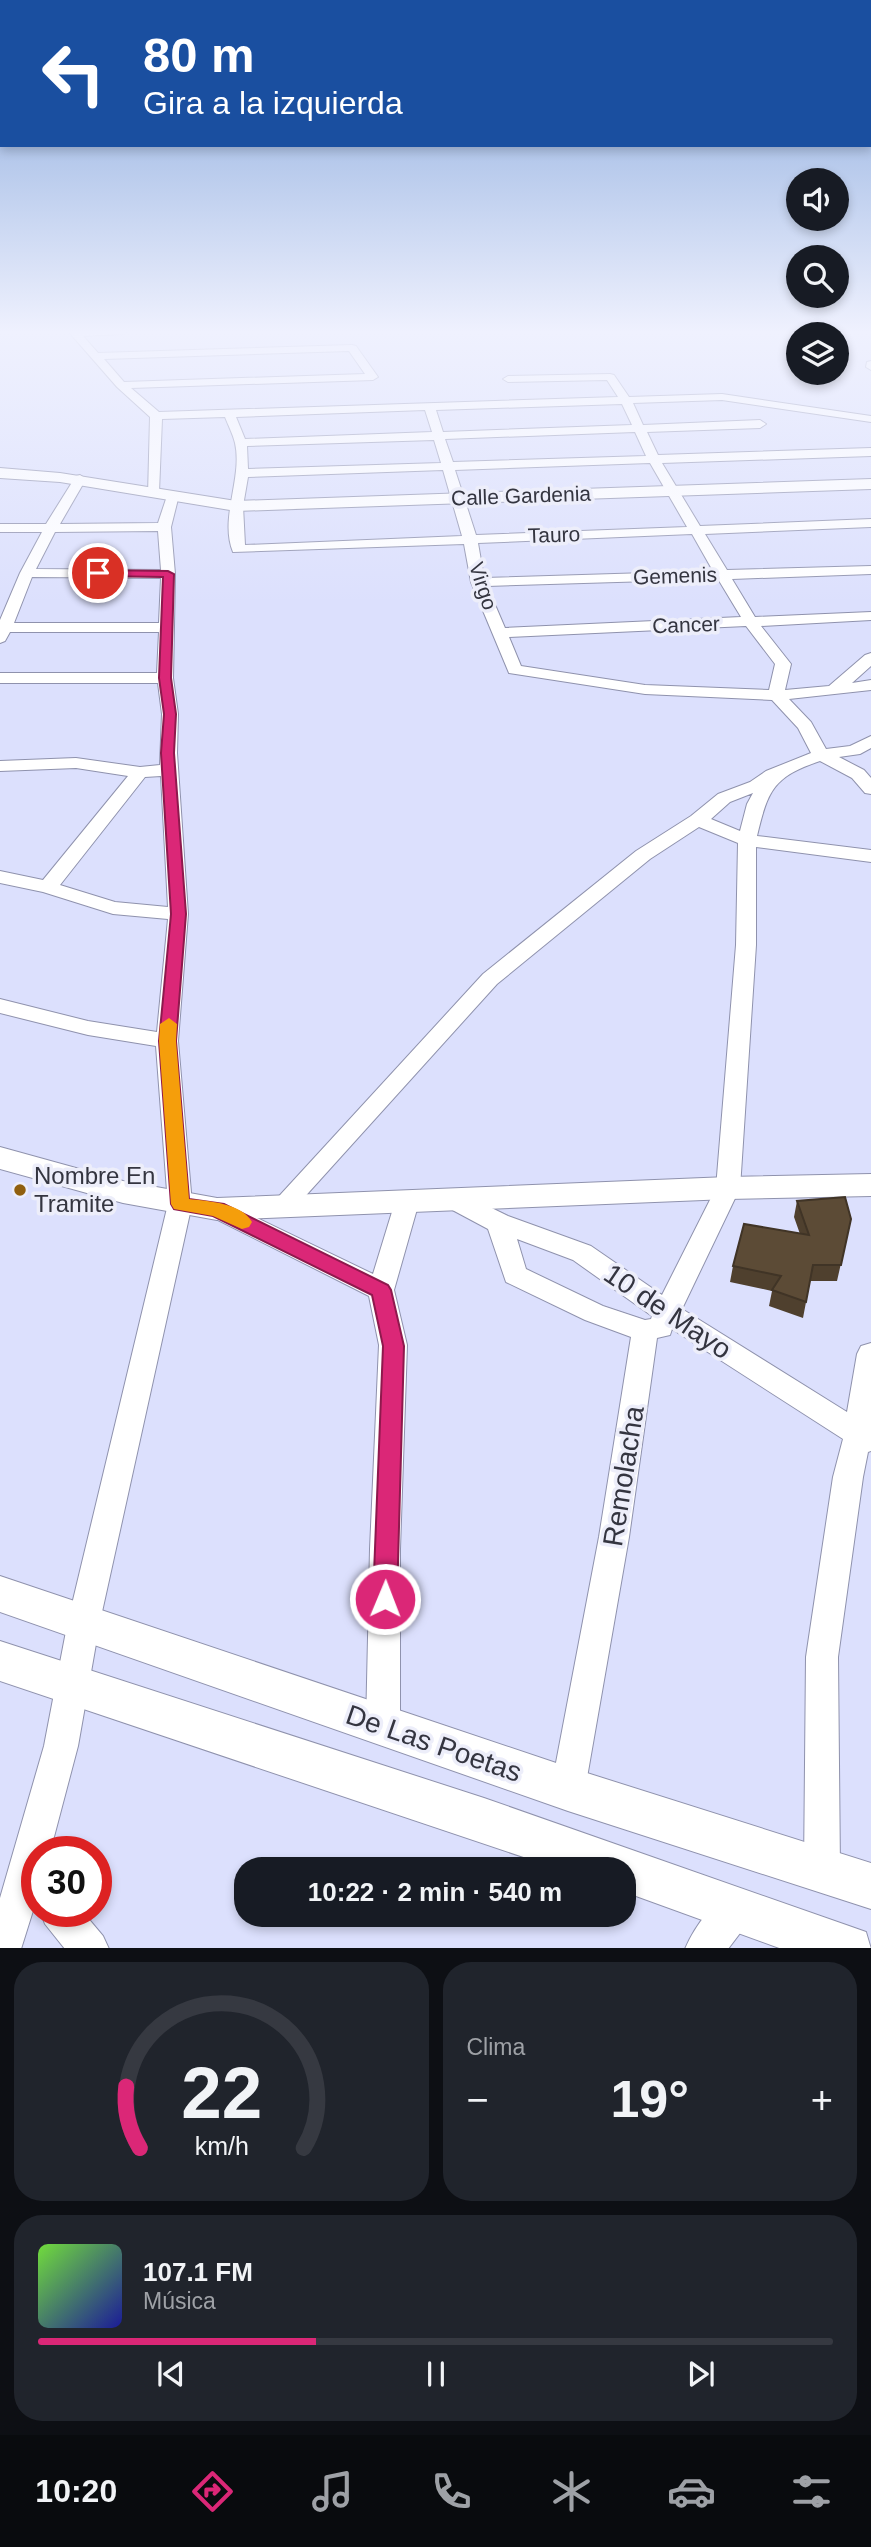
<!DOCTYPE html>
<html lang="es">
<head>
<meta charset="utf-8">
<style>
  :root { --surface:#171b24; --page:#20242c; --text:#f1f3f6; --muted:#9ea1a6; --line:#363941; --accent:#db2777 }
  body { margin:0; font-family:Arial,sans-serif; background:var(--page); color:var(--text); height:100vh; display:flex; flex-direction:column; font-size:26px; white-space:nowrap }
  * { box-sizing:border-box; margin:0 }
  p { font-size:23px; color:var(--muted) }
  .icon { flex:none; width:38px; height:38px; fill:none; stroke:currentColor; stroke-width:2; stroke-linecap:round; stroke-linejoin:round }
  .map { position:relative; height:1948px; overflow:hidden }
  .side { display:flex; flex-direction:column; gap:14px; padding:14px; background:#0d0f14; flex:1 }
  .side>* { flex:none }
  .guide { position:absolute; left:0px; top:0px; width:872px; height:147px; box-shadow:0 4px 10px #0003; background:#1a4fa0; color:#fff; overflow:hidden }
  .fabs { position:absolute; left:786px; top:168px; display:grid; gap:14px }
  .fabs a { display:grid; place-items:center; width:63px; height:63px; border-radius:50%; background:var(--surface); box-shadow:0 4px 10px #0003; font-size:35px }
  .speed { position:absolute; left:21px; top:1836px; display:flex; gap:14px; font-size:35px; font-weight:700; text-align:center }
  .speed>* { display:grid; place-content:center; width:91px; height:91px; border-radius:50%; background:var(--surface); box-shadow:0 4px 10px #0003; line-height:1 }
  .speed .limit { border:10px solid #d22; background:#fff; color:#111 }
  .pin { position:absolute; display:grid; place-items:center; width:60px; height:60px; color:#fff; margin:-30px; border:4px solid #fff; border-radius:50%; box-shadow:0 2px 7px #0007 }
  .me { position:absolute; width:77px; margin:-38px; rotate:1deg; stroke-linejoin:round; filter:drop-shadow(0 0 5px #0008) }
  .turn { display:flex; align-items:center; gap:24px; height:147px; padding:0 28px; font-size:32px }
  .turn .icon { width:91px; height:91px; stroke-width:2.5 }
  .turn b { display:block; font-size:49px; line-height:60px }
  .big { font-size:52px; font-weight:700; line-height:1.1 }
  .side .card { flex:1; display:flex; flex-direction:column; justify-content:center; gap:10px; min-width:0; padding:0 24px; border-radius:28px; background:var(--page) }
  .side .dial { align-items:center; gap:0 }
  .dial svg { height:182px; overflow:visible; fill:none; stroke:var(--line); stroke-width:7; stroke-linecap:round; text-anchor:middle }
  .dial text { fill:var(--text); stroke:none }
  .song { display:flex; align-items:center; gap:21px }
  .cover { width:84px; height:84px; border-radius:10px; background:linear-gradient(135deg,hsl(100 70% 55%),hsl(240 70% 35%)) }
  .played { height:7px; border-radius:4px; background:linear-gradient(90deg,var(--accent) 35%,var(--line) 35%) }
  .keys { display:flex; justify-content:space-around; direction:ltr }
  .heat { display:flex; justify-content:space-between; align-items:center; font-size:38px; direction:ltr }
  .side .tiles { flex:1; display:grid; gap:14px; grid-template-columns:1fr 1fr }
  .card:last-child { grid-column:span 2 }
  .trip { position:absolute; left:234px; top:1857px; width:402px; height:70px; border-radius:28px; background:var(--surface); box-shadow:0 4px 10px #0003; font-weight:700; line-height:70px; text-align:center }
  .tabs { display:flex; height:112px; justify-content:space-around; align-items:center; background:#090b0e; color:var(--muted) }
  .tabs .icon { width:49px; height:49px }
  .tabs .active { color:var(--accent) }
  .tabs b { font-size:32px; color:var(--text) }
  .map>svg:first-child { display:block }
</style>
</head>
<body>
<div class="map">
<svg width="871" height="1949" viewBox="0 0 871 1949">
  <rect width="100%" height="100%" fill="#dce0fd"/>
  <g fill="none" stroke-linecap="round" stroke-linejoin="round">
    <g stroke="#8f92ad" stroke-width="2">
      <path id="minor" d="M 68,331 L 128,331 L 123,334 L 83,336 L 98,353 L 352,345 L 356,346 L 378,377 L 373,380 L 131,388 L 159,412 L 618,397 L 607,380 L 508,382 L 503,379 L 508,376 L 610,374 L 614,375 L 629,397 L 722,394 L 871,416 L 871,422 L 722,400 L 633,403 L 643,425 L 760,420 L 766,424 L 760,428 L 647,432 L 658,455 L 871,448 L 871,456 L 662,463 L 700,526 L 871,519 L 871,527 L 705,534 L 727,570 L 871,566 L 871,574 L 732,579 L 755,617 L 871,612 L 871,620 L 761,626 L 791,664 L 785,690 L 829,686 L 865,655 L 871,653 L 871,666 L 852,683 L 871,680 L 871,690 L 789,699 L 811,722 L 826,749 L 850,746 L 871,736 L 871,748 L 860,754 L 839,757 L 864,770 L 871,778 L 871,794 L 865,793 L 852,778 L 820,761 C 773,777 768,790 757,836 L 871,850 L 871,862 L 756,847 L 756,945 L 740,1188 L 682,1309 L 847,1412 L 857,1354 L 861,1346 L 871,1343 L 871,1451 L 868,1452 L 863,1477 L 838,1657 L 840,1870 L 835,1883 L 822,1888 L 809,1883 L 804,1870 L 806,1657 L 833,1477 L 843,1439 L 672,1329 L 670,1335 L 657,1338 L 629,1537 L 585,1789 L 580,1801 L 568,1806 L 556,1801 L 551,1789 L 599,1537 L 631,1337 L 585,1320 L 506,1282 L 488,1229 L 445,1206 L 442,1200 L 445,1194 L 454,1191 L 463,1194 L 508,1216 L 591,1246 L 662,1295 L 716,1188 L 736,945 L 738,843 L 699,827 L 650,859 L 497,984 L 291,1212 L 282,1215 L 273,1212 L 270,1206 L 483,974 L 636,851 L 691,816 L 718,794 L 750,782 L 766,771 L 811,753 L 798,728 L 772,700 L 645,694 L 509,673 L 471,582 L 464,544 L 233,552 C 219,518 243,478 235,443 C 233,434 228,425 225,417 L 162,419 L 159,492 L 158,495 L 148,495 L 150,417 L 117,387 ZM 349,351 L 365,374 L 124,382 L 104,359 ZM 622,404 L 632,425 L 443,432 L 436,410 ZM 425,410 L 432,432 L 245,439 L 236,417 ZM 635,432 L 646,456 L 453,462 L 445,439 ZM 434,440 L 441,463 L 248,469 L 247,446 ZM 650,463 L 687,527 L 476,535 L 455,470 ZM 443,470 L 462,536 L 245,545 L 243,506 L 248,477 ZM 692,534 L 713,571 L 484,578 L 478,543 ZM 718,579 L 741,617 L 505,628 L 487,586 ZM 746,626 L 775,664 L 769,690 L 645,685 L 521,666 L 509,637 ZM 753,793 L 747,804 L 740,831 L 711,819 L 730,802 ZM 517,1239 L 573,1260 L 652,1316 L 651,1319 L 645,1320 L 603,1306 L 526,1269 Z
        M 871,361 L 871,370 L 866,367 L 867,362 Z
        M 80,475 L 86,479 L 60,524 L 158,523 L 167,496 L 172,495 L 178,499 L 171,527 L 175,574 L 173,678 L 178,714 L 177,753 L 188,914 L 178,1041 L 192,1204 L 100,1621 L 78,1746 L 50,1852 L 37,1852 L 37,1898 L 21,1949 L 0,1949 L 0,1898 L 44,1746 L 68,1621 L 168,1204 L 156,1046 L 88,1035 L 0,1013 L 0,999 L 88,1021 L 157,1032 L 168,919 L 113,914 L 43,892 L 0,883 L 0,871 L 43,880 L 128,776 L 76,768 L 0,771 L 0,761 L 76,758 L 140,767 L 160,765 L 162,714 L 158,683 L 0,683 L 0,673 L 157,673 L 159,632 L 10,632 L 5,641 L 0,643 L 0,620 L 20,573 L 42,532 L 0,532 L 0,524 L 46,524 L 76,476 ZM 158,531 L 161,570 L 36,569 L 55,532 ZM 32,577 L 161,578 L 159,623 L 14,623 ZM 161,776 L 168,907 L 115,902 L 60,885 L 145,777 Z
        M 407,1193 L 416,1196 L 419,1202 L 394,1290 L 407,1345 L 400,1549 L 400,1726 L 395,1738 L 383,1743 L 371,1738 L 366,1726 L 370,1549 L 379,1345 L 369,1296 L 208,1215 L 205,1209 L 208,1203 L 217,1200 L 226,1203 L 373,1274 L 395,1202 L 398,1196 Z
        M 737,1889 L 750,1894 L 755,1907 L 750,1920 L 728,1949 L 685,1949 C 695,1926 715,1898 737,1889 Z
        M 40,1911 L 82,1911 L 103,1936 L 109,1949 L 65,1949 L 45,1924 Z"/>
    </g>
    <g stroke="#8f92ad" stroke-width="2">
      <path id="tertiary" d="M 0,468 L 60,473 L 236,501 L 871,479 L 871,489 L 236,511 L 60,482 L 0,478 Z
        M 0,1147 L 123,1181 L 217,1198 L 728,1177 L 871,1174 L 871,1196 L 728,1199 L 217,1220 L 123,1203 L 0,1169 Z
        M 0,1576 L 568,1767 L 871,1863 L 871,1909 L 568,1811 L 0,1612 Z
        M 0,1641 L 484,1798 L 849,1926 L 866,1932 L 871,1949 L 782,1949 L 625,1892 L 625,1869 L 559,1869 L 0,1681 Z"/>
    </g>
    <use href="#minor" fill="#fff" fill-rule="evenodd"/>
    <use href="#tertiary" fill="#fff" fill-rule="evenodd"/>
  </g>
  <path fill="#4f402e" d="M 797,1201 L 851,1219 L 837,1281 L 810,1281 L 803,1318 L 769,1306 L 772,1291 L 730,1282 L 733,1266 L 800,1234 L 794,1217 Z"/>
  <path fill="#5c4b36" stroke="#403426" stroke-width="2" d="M 845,1197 L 851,1219 L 841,1265 L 813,1265 L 806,1302 L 772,1290 L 781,1276 L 733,1266 L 744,1224 L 809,1235 L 797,1201 Z"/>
  <linearGradient id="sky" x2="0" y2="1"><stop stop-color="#81a4da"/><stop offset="0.55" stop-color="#eff1fe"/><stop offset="1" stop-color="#eff1fe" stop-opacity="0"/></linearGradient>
  <rect width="871" height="604" fill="url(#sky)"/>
  <path fill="#db2777" stroke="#8e194d" stroke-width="2" d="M 98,570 L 168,571 L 174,574 L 171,678 L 176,714 L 174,753 L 186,914 L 176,1041 L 189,1199 L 224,1204 L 388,1285 L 391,1290 L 404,1346 L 397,1599 L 393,1607 L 385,1610 L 376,1607 L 373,1599 L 383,1346 L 372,1295 L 213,1216 L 174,1209 L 171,1204 L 159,1041 L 171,914 L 161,753 L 164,714 L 159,678 L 163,577 L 94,576 L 92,573 Z"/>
  <path fill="#f59e0b" d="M 169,1018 L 177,1024 L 176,1041 L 189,1199 C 208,1201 242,1203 252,1222 L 249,1227 L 242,1229 L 213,1216 L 174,1209 L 171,1204 L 159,1041 L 160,1024 Z"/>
  <circle fill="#905f0e" stroke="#edeefa" stroke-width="2.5" cx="20" cy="1190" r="7"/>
  <g text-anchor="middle" stroke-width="7" stroke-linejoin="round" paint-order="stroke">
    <g font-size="21" fill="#343540" stroke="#edeefa">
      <text transform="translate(521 496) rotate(-2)" y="7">Calle Gardenia</text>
      <text transform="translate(554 535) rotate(-2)" y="7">Tauro</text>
      <text transform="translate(675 576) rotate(-2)" y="7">Gemenis</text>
      <text transform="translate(483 586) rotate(72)" y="7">Virgo</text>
      <text transform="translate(686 625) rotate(-2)" y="7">Cancer</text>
    </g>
    <g font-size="24" fill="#343540" stroke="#edeefa" text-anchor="start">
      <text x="34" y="1184">Nombre En<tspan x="34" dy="28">Tramite</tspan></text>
    </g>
    <g font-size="28" fill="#343540" stroke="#edeefa">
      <text transform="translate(668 1311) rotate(34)" y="10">10 de Mayo</text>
      <text transform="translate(623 1476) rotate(-81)" y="10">Remolacha</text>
      <text transform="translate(434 1743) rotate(19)" y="10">De Las Poetas</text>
    </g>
  </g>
</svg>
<div class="fabs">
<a><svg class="icon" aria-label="sound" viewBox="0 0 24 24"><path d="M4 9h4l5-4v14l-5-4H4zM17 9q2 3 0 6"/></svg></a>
<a><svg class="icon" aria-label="search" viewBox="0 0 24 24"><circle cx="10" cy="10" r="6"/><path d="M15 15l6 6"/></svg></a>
<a><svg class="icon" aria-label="layers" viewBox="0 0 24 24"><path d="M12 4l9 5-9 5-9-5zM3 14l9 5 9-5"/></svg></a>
</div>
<div class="speed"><div class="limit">30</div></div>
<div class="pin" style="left:98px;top:573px;background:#d93025"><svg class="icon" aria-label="arrive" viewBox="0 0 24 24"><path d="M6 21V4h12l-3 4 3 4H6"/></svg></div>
<svg class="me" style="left:385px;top:1599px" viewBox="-20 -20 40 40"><circle r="17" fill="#db2777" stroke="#fff" stroke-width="3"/><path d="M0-11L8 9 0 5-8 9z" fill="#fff"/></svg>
<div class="trip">10:22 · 2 min · 540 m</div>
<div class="guide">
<div class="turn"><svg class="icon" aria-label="left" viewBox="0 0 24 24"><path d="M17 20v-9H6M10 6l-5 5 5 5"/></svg><div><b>80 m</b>Gira a la izquierda</div></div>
</div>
</div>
<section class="side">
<div class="tiles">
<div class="card dial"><svg viewBox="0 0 100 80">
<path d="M14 69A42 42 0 1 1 86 69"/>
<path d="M14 69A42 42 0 0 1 8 42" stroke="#db2777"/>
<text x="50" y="56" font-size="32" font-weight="700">22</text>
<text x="50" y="72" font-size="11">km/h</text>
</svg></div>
<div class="card"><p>Clima</p>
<div class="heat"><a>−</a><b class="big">19°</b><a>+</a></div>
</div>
<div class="card">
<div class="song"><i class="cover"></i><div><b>107.1 FM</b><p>Música</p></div></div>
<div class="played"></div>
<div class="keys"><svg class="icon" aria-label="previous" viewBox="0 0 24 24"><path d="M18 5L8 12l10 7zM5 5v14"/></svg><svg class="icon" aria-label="pause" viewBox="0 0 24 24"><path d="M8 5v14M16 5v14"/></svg><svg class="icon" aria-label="next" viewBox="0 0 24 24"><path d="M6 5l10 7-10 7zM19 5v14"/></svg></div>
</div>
</div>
</section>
<nav class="tabs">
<b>10:20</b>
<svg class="icon active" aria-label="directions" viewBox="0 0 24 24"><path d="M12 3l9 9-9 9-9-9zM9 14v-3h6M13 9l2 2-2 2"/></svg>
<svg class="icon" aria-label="music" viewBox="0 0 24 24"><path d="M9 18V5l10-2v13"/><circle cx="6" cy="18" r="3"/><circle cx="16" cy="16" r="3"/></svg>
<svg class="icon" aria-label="phone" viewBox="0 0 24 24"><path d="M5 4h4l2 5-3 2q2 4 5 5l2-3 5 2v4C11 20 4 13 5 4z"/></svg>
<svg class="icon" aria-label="climate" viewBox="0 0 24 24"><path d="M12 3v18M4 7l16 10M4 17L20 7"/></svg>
<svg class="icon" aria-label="car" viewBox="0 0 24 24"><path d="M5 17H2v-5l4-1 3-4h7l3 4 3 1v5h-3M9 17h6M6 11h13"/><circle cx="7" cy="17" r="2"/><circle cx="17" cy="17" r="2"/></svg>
<svg class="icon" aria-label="filters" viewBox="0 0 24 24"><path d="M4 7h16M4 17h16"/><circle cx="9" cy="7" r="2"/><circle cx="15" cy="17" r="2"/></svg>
</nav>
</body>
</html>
